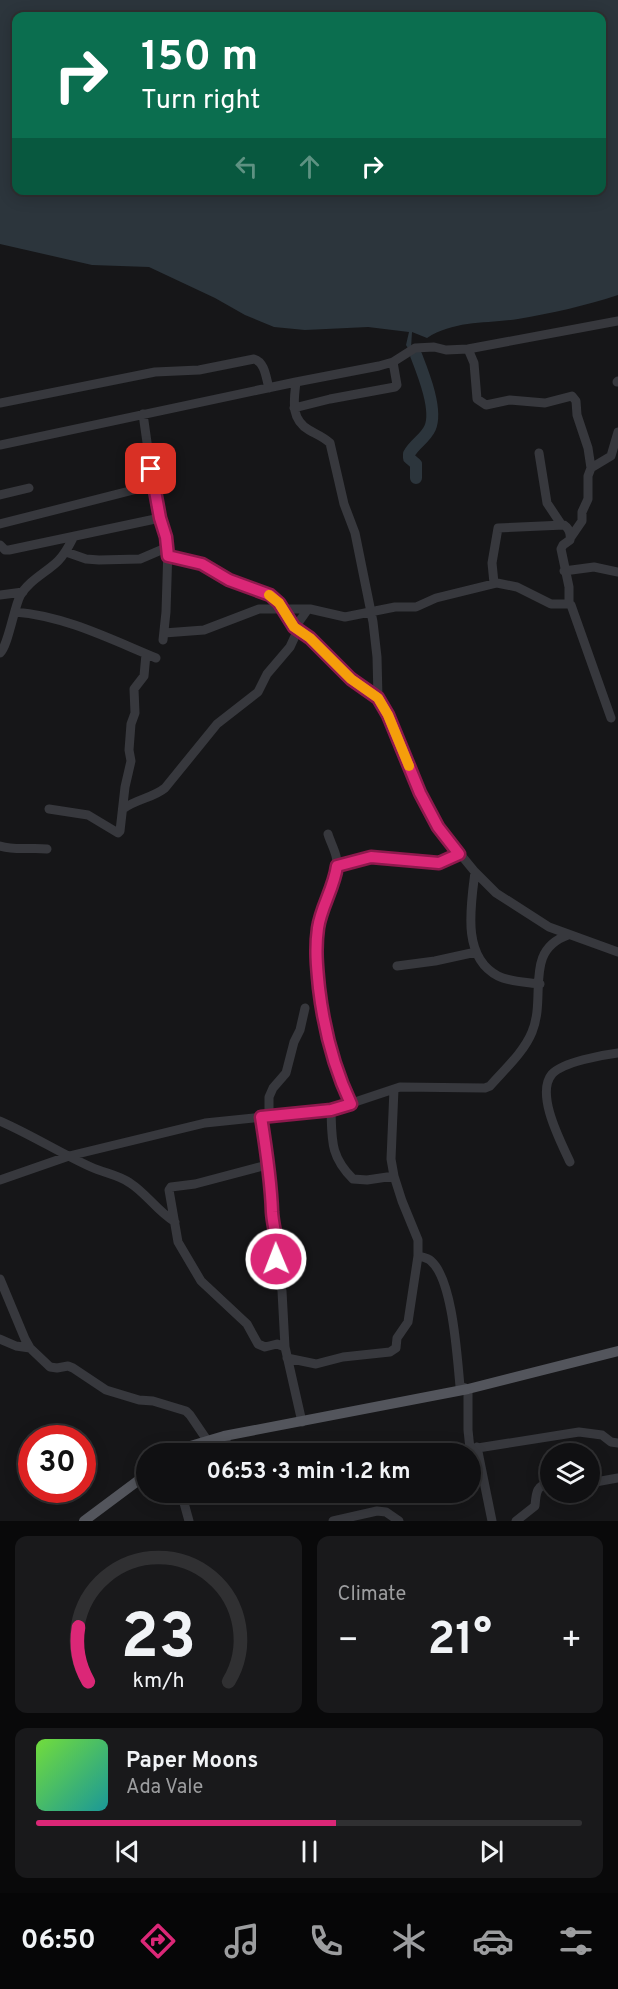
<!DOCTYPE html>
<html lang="en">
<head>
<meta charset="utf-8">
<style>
  :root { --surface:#101012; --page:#19191b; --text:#f1f3f6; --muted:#9c9d9f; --line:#303032; --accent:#db2777 }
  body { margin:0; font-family:Overpass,sans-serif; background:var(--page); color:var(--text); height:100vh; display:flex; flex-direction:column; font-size:22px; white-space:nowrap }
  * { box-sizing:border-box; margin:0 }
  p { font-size:20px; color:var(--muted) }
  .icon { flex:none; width:33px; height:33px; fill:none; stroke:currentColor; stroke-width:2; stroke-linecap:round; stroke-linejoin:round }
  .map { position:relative; height:1521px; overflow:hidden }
  .sheet { display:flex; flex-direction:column; gap:15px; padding:15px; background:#09090a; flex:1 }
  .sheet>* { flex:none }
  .banner { position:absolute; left:12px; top:12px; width:594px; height:183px; border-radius:12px; box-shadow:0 3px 15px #0003,0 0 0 2px var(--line); background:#0b6e4f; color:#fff; overflow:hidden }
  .buttons { position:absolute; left:540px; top:1443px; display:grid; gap:12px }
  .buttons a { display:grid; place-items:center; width:60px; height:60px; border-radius:50%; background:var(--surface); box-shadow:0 3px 15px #0003,0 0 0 2px var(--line); font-size:30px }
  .speed { position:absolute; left:18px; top:1425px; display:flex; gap:12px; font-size:30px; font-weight:700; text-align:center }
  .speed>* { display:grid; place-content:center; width:78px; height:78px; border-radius:50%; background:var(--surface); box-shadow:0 3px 15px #0003,0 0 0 2px var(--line); line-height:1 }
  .speed .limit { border:9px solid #d22; background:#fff; color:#111 }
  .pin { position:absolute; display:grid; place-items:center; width:51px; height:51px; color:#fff; margin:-26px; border-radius:12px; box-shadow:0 3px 9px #0006 }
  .me { position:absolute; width:66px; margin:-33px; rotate:359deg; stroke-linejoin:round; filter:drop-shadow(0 0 4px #0008) }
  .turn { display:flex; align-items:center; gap:21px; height:126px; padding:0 30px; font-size:27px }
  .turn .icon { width:78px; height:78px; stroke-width:2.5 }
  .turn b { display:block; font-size:42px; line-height:51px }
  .lanes { display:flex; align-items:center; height:57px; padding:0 30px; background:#0003; justify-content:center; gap:30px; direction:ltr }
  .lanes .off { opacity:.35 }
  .big { font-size:45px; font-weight:700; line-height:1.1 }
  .sheet .card { flex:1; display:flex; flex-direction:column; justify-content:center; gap:9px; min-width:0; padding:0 21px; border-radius:12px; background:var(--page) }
  .sheet .dial { align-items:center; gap:0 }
  .dial svg { height:156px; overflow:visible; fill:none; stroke:var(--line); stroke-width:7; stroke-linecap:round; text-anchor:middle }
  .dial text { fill:var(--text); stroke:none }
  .song { display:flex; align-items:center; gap:18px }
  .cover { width:72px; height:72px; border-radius:9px; background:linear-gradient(135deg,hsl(100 70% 55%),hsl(180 70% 35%)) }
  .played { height:6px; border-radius:3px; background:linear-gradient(90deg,var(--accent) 55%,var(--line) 55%) }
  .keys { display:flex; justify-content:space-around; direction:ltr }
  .heat { display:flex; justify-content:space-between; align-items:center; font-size:33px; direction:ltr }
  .sheet .tiles { flex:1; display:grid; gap:15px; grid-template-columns:1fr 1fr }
  .card:last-child { grid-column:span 2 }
  .trip { position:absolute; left:136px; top:1443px; width:345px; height:60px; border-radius:30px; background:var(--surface); box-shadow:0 3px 15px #0003,0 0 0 2px var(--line); font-weight:700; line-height:60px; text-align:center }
  .menu { display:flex; height:96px; justify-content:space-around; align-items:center; background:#060607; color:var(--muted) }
  .menu .icon { width:42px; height:42px }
  .menu .on { color:var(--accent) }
  .menu b { font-size:27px; color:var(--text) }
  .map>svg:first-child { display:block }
</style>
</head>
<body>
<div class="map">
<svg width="618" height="1521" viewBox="0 0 618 1521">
  <rect width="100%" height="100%" fill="#161618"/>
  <path fill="#2c353c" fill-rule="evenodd" d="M 0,0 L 618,0 L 618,295 C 585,306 552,313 518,319 C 487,324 455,320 427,338 L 412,332 L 411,348 L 419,355 L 421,370 L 406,345 L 409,332 L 368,327 L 305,330 L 274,327 L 245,315 L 215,298 L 149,267 L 92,265 L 0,244 ZM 16,16 L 602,16 L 602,190 L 16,190 Z"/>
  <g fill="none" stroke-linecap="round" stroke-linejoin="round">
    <path stroke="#2c353c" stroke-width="12" d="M 416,478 L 416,464 L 409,458 L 409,454 C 414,444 425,439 430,428 C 438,410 423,373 416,355"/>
    <path stroke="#37383d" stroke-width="9" d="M 468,349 L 474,363 L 477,399 L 486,405 L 510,400 L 545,403 L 572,396 L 576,401 L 577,415 L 588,448 L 591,468 L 588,476 L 588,499 L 582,512 L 582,521 L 571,537
      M 296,382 C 294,400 290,419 309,430 C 316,434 324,437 330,443 L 344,504 L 355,533 L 373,622 L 377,657 L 378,698 L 388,715 L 420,793 L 438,827 L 475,872 L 496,893 L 549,927 L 618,952
      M 617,382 L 618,381
      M 0,403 L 155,372 L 199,370 L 254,359 C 265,362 266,378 269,388
      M 294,408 L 330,399 L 395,387 L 397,385 L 393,362
      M 143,414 L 153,485 L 168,547 L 166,612 L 163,640
      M 0,445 L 296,382 L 379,366 L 393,362 L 415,348 L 434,347 L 446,350 L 468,349 L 618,321
      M 539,453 L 547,503 L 561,524
      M 591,468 L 611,456 L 618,432
      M 0,495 L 29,488
      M 0,524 L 153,485
      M 0,545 L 5,550 L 9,550 L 160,518
      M 66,552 L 86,559 L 99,560 L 140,559 L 168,547
      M 168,556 L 202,564 L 229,580 L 270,595 L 279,603 L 294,627 L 310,638 L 351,679 L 378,698
      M 564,571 L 594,567 L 618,572
      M 494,583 L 492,563 L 498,528 L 564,525 C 570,529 571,534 570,540 L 563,545 L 561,549 L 569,587 L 569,604
      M 0,595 L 23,592
      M 15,612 C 65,616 110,639 156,658
      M 164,633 L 204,630 L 259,609 L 310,609 L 345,617 L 395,607 L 416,607 L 436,598 L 497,583 L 517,587 L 551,604 L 569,604 L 571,605 L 611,718
      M 0,653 C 8,646 14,608 20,596 C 28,581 47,572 58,561 C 65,554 69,546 73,538
      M 49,809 L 88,815 L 118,833 L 120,831 L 125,787 L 131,761 L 129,750 L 131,724 L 135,713 L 134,689 L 144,676 L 146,654
      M 123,809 C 136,799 153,798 165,788 L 217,724 L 258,692 L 267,674 L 290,647 L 296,634 L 296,626 L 308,609
      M 328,834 C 330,841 334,848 336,856 C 342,881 323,903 318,926 C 313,947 317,969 319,990 C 323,1031 334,1067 351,1104
      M 0,846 C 16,851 31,847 47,849
      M 337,866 L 371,857 L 439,863 L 459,854
      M 475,872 C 471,905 461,957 498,976 C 510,982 527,982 540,984
      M 397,966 L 435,961 L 476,952
      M 331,1110 C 332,1140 330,1156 353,1179 L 367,1180 L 394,1176
      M 269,1116 L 269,1097 L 273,1088 L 286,1073 L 294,1042 L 300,1030 L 305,1008
      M 261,1117 L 272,1188 L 273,1215 L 277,1251 L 276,1261 L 282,1291 L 285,1347 L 302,1422
      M 0,1121 C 32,1135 60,1153 91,1167 C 104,1173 119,1175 130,1183 C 147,1194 157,1211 175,1222
      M 570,1162 C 561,1142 535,1094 552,1074 C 563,1062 602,1055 618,1053
      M 267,1165 L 195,1184 L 171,1187 L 169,1190 L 178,1242 L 201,1281 L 247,1324 L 258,1344 L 265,1347 L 277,1344 L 285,1347
      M 0,1180 L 69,1156 L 205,1123 L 331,1110 L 400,1087 L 485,1088 L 490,1086 C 504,1070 524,1052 532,1032 C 547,996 523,951 568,935
      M 418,1256 C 422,1257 428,1258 431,1261 C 453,1280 457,1357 460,1386 L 468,1389 L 468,1430 L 470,1449
      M 0,1279 L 25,1339 L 30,1348
      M 0,1339 L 16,1346 L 30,1348 L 50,1367 L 57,1368 L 68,1366 L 73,1368 L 106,1390 L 139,1400 L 153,1401 L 186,1411 L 190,1415 L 207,1440
      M 287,1358 L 316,1364 L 343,1357 L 390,1352 L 396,1348 L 397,1338 L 408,1322 L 418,1256 L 418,1240 L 402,1201 L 394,1176 L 391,1159 L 394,1089
      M 224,1436 L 231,1454
      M 477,1447 L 492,1521
      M 440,1454 L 579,1432 L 602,1435 L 611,1442 L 618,1443
      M 590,1483 L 618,1478
      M 181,1492 L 189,1521
      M 333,1521 L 377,1511 L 386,1512 L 399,1521
      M 516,1521 L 535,1506 C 536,1494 536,1484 550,1484"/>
    <path stroke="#53555c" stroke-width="10" d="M 177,1454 L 187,1447 L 224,1436 L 468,1389 L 618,1351
      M 84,1521 L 147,1474"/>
  </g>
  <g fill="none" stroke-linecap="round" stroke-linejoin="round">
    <g stroke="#8e194d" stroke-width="15">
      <path id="route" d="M 151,469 L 160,518 L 166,537 L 168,556 L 202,564 L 229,580 L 270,595 L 279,603 L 294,627 L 310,638 L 351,679 L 378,698 L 388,715 L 420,793 L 438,827 L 459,854 L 439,863 L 371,857 L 337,866 C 334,888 321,907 318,928 C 315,949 317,968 319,988 C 324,1030 333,1066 351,1104 L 331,1110 L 261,1117 C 266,1148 271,1180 272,1212 C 273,1228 279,1242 276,1259"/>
    </g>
    <use href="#route" stroke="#db2777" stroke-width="10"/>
    <path stroke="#f59e0b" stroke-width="10" d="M 269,595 L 279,603 L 294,627 L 310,638 L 351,679 L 378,698 L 388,715 L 409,766"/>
  </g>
</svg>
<div class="buttons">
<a><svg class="icon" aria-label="layers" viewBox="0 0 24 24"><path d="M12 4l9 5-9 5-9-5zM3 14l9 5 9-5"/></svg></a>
</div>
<div class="speed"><div class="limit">30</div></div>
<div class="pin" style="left:151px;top:469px;background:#d93025"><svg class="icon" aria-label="arrive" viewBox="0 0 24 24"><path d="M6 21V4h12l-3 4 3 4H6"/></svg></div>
<svg class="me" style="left:276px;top:1259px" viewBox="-20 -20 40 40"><circle r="17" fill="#db2777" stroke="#fff" stroke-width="3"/><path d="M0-11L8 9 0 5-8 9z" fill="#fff"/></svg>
<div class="trip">06:53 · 3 min · 1.2 km</div>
<div class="banner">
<div class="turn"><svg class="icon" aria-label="right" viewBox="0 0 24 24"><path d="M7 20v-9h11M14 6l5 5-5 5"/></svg><div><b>150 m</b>Turn right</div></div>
<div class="lanes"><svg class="icon off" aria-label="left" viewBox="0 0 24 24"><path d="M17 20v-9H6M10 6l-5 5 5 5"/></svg><svg class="icon off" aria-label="ahead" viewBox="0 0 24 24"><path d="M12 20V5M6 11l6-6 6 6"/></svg><svg class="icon" aria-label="right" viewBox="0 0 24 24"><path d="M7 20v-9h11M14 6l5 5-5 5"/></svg></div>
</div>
</div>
<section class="sheet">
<div class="tiles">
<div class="card dial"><svg viewBox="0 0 100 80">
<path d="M14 69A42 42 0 1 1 86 69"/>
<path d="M14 69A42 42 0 0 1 9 41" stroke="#db2777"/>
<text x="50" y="56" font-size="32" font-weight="700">23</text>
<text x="50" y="72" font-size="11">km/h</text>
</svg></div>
<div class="card"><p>Climate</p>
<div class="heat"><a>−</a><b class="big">21°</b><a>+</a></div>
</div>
<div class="card">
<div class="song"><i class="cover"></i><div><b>Paper Moons</b><p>Ada Vale</p></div></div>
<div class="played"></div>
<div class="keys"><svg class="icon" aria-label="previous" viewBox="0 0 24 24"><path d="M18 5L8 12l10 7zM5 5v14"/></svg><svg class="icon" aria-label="pause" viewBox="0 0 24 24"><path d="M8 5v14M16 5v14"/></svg><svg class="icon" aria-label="next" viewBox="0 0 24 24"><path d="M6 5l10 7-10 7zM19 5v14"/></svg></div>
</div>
</div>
</section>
<nav class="menu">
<b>06:50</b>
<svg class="icon on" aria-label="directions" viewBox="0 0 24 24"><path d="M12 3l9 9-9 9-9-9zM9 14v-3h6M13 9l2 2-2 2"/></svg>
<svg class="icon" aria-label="music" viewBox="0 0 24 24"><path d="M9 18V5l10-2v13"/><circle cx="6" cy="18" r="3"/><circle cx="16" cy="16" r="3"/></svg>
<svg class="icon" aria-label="phone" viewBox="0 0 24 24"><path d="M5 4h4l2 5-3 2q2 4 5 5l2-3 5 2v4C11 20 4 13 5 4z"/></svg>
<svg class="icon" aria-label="climate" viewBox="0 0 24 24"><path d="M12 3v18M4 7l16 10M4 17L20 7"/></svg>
<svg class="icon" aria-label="car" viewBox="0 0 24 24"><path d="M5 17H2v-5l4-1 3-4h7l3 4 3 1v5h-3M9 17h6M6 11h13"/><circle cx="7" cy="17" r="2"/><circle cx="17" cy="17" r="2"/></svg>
<svg class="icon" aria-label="filters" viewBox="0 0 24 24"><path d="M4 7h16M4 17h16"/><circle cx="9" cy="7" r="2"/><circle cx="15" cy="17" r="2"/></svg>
</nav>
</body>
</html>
